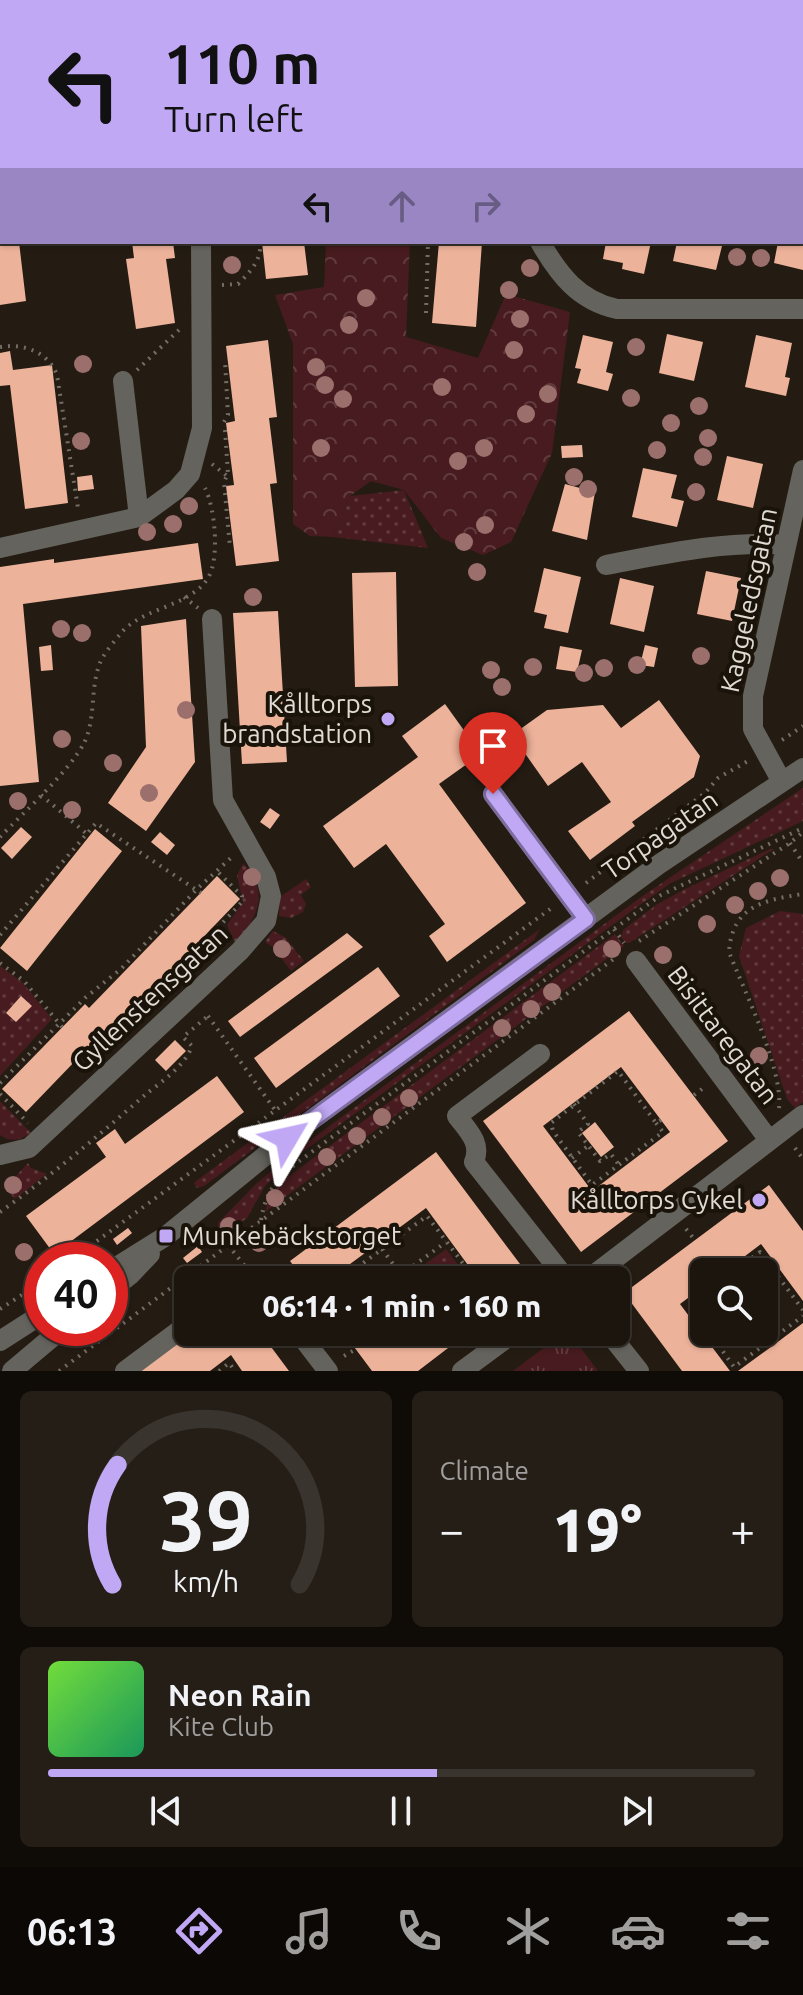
<!DOCTYPE html>
<html lang="en">
<head>
<meta charset="utf-8">
<style>
  :root { --surface:#1b150e; --page:#241e17; --text:#f1f3f6; --muted:#a09f9e; --line:#39342e; --accent:#c0a8f4 }
  body { margin:0; font-family:Ubuntu,sans-serif; background:var(--page); color:var(--text); height:100vh; display:flex; flex-direction:column; font-size:30px; white-space:nowrap }
  * { box-sizing:border-box; margin:0 }
  p { font-size:26px; color:var(--muted) }
  .icon { flex:none; width:44px; height:44px; fill:none; stroke:currentColor; stroke-width:2; stroke-linecap:round; stroke-linejoin:round }
  .map { position:relative; height:1371px; overflow:hidden }
  .sheet { display:flex; flex-direction:column; gap:20px; padding:20px; background:#0f0c08; flex:1 }
  .sheet>* { flex:none }
  .banner { position:absolute; left:0px; top:0px; width:804px; height:244px; box-shadow:0 2px 6px #0004,0 0 0 2px var(--line); background:#c0a8f4; color:#111; overflow:hidden }
  .fabs { position:absolute; left:690px; top:1258px; display:grid; gap:16px }
  .fabs a { display:grid; place-items:center; width:88px; height:88px; border-radius:12px; background:var(--surface); box-shadow:0 2px 6px #0004,0 0 0 2px var(--line); font-size:40px }
  .speed { position:absolute; left:24px; top:1242px; display:flex; gap:16px; font-size:40px; font-weight:700; text-align:center }
  .speed>* { display:grid; place-content:center; width:104px; height:104px; border-radius:50%; background:var(--surface); box-shadow:0 2px 6px #0004,0 0 0 2px var(--line); line-height:1 }
  .speed .limit { border:12px solid #d22; background:#fff; color:#111 }
  .pin { position:absolute; display:grid; place-items:center; width:68px; height:68px; color:#fff; margin:-82px -34px; border-radius:50% 50% 50% 0; rotate:-45deg; box-shadow:0 0 8px #0007 }
  .pin .icon { rotate:45deg }
  .me { position:absolute; width:88px; margin:-44px; rotate:54deg; stroke-linejoin:round; filter:drop-shadow(0 0 6px #0008) }
  .turn { display:flex; align-items:center; gap:28px; height:168px; padding:0 32px; font-size:36px }
  .turn .icon { width:104px; height:104px; stroke-width:2.5 }
  .turn b { display:block; font-size:56px; line-height:68px }
  .lanes { display:flex; align-items:center; height:76px; padding:0 32px; background:#0003; justify-content:center; gap:40px; direction:ltr }
  .lanes .off { opacity:.35 }
  .big { font-size:60px; font-weight:800; line-height:1.1 }
  .sheet .widget { flex:1; display:flex; flex-direction:column; justify-content:center; gap:12px; min-width:0; padding:0 28px; border-radius:12px; background:var(--page) }
  .sheet .dial { align-items:center; gap:0 }
  .dial svg { height:208px; overflow:visible; fill:none; stroke:var(--line); stroke-width:7; stroke-linecap:round; text-anchor:middle }
  .dial text { fill:var(--text); stroke:none }
  .song { display:flex; align-items:center; gap:24px }
  .cover { width:96px; height:96px; border-radius:12px; background:linear-gradient(135deg,hsl(100 70% 55%),hsl(150 70% 35%)) }
  .played { height:8px; border-radius:4px; background:linear-gradient(90deg,var(--accent) 55%,var(--line) 55%) }
  .keys { display:flex; justify-content:space-around; direction:ltr }
  .heat { display:flex; justify-content:space-between; align-items:center; font-size:44px; direction:ltr }
  .sheet .tiles { flex:1; display:grid; gap:20px; grid-template-columns:1fr 1fr }
  .widget:last-child { grid-column:span 2 }
  .trip { position:absolute; left:174px; top:1266px; width:456px; height:80px; border-radius:12px; background:var(--surface); box-shadow:0 2px 6px #0004,0 0 0 2px var(--line); font-weight:800; line-height:80px; text-align:center }
  .dock { display:flex; height:128px; justify-content:space-around; align-items:center; background:#0b0806; color:var(--muted) }
  .dock .icon { width:56px; height:56px }
  .dock .active { color:var(--accent) }
  .dock b { font-size:36px; color:var(--text) }
  .map>svg:first-child { display:block }
</style>
</head>
<body>
<div class="map">
<svg width="803" height="1371" viewBox="0 0 803 1371">
  <defs>
    <pattern id="grass-dots" width="8" height="8" patternUnits="userSpaceOnUse" patternTransform="scale(2)"><rect width="8" height="8" fill="#471b1f"/><path d="M2 2h.1M6 6h.1" fill="none" stroke="#613c3f" stroke-width="1.8" stroke-linecap="round"/></pattern>
    <pattern id="forest-crowns" width="20" height="18" patternUnits="userSpaceOnUse" patternTransform="scale(2)"><rect width="20" height="18" fill="#471b1f"/><path d="M2 6a3 3 0 1 1 6 0M12 15a3 3 0 1 1 6 0" fill="none" stroke="#613c3f"/></pattern>
    <pattern id="park-tufts" width="24" height="20" patternUnits="userSpaceOnUse" patternTransform="scale(2)"><rect width="24" height="20" fill="#471b1f"/><path d="M3 7l-1-3M5 7V3M7 7l1-3M15 17l-1-3M17 17v-4M19 17l1-3" fill="none" stroke="#613c3f"/></pattern>
  </defs>
  <rect width="100%" height="100%" fill="#241c13"/>
  <path fill="url(#grass-dots)" d="M 404,490 L 428,548 L 333,537 L 350,496 Z
    M 803,788 L 803,821 L 671,883 L 637,907 L 293,1159 L 265,1186 L 247,1218 L 223,1236 L 219,1234 L 218,1223 L 256,1184 L 290,1155 L 641,897 Z
    M 770,849 L 774,849 L 629,943 L 626,943 L 621,937 L 623,930 L 656,905 L 683,890 Z
    M 243,863 C 271,892 257,917 236,945 L 227,925 L 243,902 L 237,876 Z
    M 306,879 L 311,887 L 301,895 L 306,904 L 303,912 L 291,918 L 279,916 L 280,897 Z
    M 780,911 L 803,914 L 803,1102 L 795,1108 L 787,1099 L 739,956 L 746,928 Z
    M 540,929 L 534,940 L 204,1186 L 197,1188 L 194,1183 L 196,1181 Z
    M 273,931 L 285,937 L 304,961 L 291,971 L 273,947 L 265,942 Z
    M 615,934 L 624,946 L 265,1212 L 269,1197 L 288,1177 Z
    M 0,966 L 23,983 L 52,1019 L 0,1076 Z
    M 0,1101 L 31,1133 C 20,1140 11,1143 0,1135 Z
    M 28,1163 L 31,1168 L 47,1174 L 15,1199 L 5,1188 Z
    M 446,1249 L 459,1266 L 457,1277 L 452,1280 L 408,1280 L 406,1278 Z"/>
  <path fill="url(#forest-crowns)" d="M 326,242 L 410,242 L 406,337 L 478,358 L 506,294 L 570,312 L 552,453 L 511,542 L 483,555 L 441,538 L 404,490 L 371,481 L 350,496 L 333,537 L 310,536 L 293,524 L 293,344 L 275,295 L 324,287 Z"/>
  <path fill="url(#park-tufts)" d="M 565,1332 L 569,1332 L 598,1371 L 513,1371 Z"/>
  <path fill="#edb29a" fill-rule="evenodd" d="M 0,242 L 19,242 L 26,301 L 0,305 Z
    M 132,242 L 173,242 L 175,258 L 166,259 L 175,323 L 136,329 L 126,259 L 134,258 Z
    M 262,242 L 304,242 L 308,275 L 266,279 Z
    M 439,242 L 482,242 L 476,327 L 432,323 Z
    M 606,242 L 651,242 L 644,274 L 622,269 L 623,263 L 603,259 Z
    M 677,242 L 715,242 L 715,244 L 722,246 L 716,270 L 673,261 Z
    M 778,242 L 803,242 L 803,270 L 774,263 Z
    M 667,334 L 703,342 L 694,381 L 659,373 Z
    M 583,335 L 613,342 L 606,372 L 613,374 L 608,391 L 577,383 L 581,369 L 575,368 Z
    M 756,335 L 792,343 L 785,377 L 790,378 L 786,396 L 745,387 Z
    M 268,340 L 277,417 L 269,418 L 277,483 L 270,484 L 279,561 L 236,566 L 226,486 L 234,485 L 226,423 L 235,421 L 226,346 Z
    M 10,351 L 13,370 L 52,365 L 68,503 L 25,509 L 10,385 L 0,386 L 0,353 Z
    M 582,445 L 583,457 L 562,458 L 561,446 Z
    M 727,456 L 763,464 L 753,508 L 717,500 Z
    M 643,468 L 677,475 L 671,498 L 684,501 L 677,527 L 632,517 Z
    M 92,475 L 94,489 L 78,491 L 77,477 Z
    M 565,484 L 595,492 L 587,540 L 552,531 Z
    M 198,543 L 203,579 L 23,604 L 39,782 L 0,786 L 0,567 L 54,559 L 54,563 Z
    M 544,568 L 581,577 L 568,633 L 544,628 L 547,615 L 534,612 Z
    M 706,571 L 741,578 L 732,621 L 697,614 Z
    M 396,572 L 398,686 L 355,687 L 352,573 Z
    M 620,578 L 654,586 L 644,632 L 610,624 Z
    M 278,611 L 287,762 L 242,764 L 233,613 Z
    M 186,619 L 195,762 L 146,831 L 108,803 L 146,747 L 141,626 Z
    M 51,645 L 53,670 L 41,671 L 39,647 Z
    M 645,645 L 658,648 L 654,667 L 640,665 Z
    M 560,646 L 582,650 L 577,672 L 556,669 Z
    M 659,700 L 700,756 L 694,777 L 632,822 L 635,826 L 590,860 L 568,831 L 611,802 L 582,762 L 548,786 L 512,735 L 547,710 L 603,705 L 621,728 Z
    M 445,704 L 481,754 L 439,784 L 526,903 L 447,962 L 429,936 L 445,924 L 386,844 L 354,868 L 323,826 L 418,757 L 402,736 Z
    M 270,808 L 280,815 L 270,829 L 260,822 Z
    M 21,827 L 32,837 L 12,859 L 1,848 Z
    M 95,829 L 122,851 L 27,971 L 0,948 Z
    M 160,832 L 175,845 L 167,855 L 151,842 Z
    M 217,876 L 240,899 L 110,1034 L 106,1029 L 26,1112 L 2,1089 L 85,1004 L 89,1008 Z
    M 347,933 L 363,947 L 240,1037 L 228,1021 Z
    M 378,967 L 400,996 L 276,1088 L 254,1058 Z
    M 21,996 L 32,1006 L 16,1022 L 6,1013 Z
    M 629,1011 L 728,1141 L 581,1252 L 483,1121 ZM 621,1067 L 670,1132 L 592,1191 L 543,1126 Z
    M 175,1040 L 186,1051 L 166,1071 L 155,1060 Z
    M 217,1076 L 244,1112 L 54,1254 L 26,1216 L 106,1157 L 96,1143 L 115,1129 L 125,1144 Z
    M 595,1122 L 614,1147 L 601,1157 L 582,1133 Z
    M 436,1152 L 532,1280 L 470,1280 L 476,1276 L 426,1208 L 346,1267 L 356,1280 L 304,1280 L 290,1261 Z
    M 769,1185 L 803,1231 L 803,1301 L 761,1244 L 724,1272 L 704,1272 L 704,1286 L 680,1304 L 730,1371 L 682,1371 L 624,1293 Z
    M 128,1228 L 132,1233 L 117,1245 L 113,1239 Z
    M 198,1246 L 202,1252 L 187,1263 L 183,1258 Z
    M 803,1323 L 803,1371 L 738,1371 L 771,1347 Z
    M 191,1332 L 260,1332 L 289,1371 L 242,1371 L 231,1355 L 210,1371 L 139,1371 Z
    M 343,1332 L 394,1332 L 396,1335 L 400,1332 L 469,1332 L 418,1371 L 372,1371 Z"/>
  <g fill="none" stroke-linecap="round" stroke-linejoin="round">
    <path stroke="#746d65" stroke-width="4" stroke-dasharray="2 6" stroke-linecap="butt" d="M 187,0 L 191,2
      M 478,2 L 480,0
      M 0,3 L 2,0
      M 0,100 L 2,97
      M 0,132 L 2,130
      M 222,285 L 238,284 C 250,272 262,260 260,242
      M 426,313 L 428,242
      M 0,347 C 24,343 48,352 57,375 L 78,508
      M 137,370 L 179,330
      M 224,422 L 228,415 L 225,360
      M 225,430 L 228,473 L 224,482 L 230,547
      M 212,464 L 227,476
      M 184,597 L 198,608
      M 782,740 L 803,726
      M 41,795 L 87,834
      M 0,837 C 23,813 71,770 85,741 C 96,716 90,688 100,663 C 104,653 114,642 121,633 C 143,607 190,607 208,578 C 220,558 215,508 205,488
      M 790,843 L 803,863
      M 586,883 L 705,793 L 718,778 L 748,761
      M 614,929 L 624,943
      M 0,935 L 96,823 L 201,893
      M 639,941 L 790,843 L 803,832
      M 0,963 L 24,981 L 62,1027
      M 136,1016 L 241,903 L 242,896 L 217,871
      M 208,1016 L 275,1110
      M 0,1083 L 85,998 L 122,968 L 197,889 L 233,856
      M 0,1094 L 28,1123
      M 694,1095 L 706,1086
      M 574,1104 L 588,1124 L 578,1132 L 600,1161 L 611,1154 L 619,1165
      M 779,1108 C 783,1068 744,991 729,952 C 732,906 764,900 803,894
      M 656,1123 L 663,1132 L 592,1185 L 553,1131 L 551,1123 L 618,1071 L 656,1123 L 661,1120
      M 795,1148 L 803,1159
      M 572,1158 L 588,1146
      M 0,1212 C 51,1176 98,1136 145,1095 C 161,1082 185,1066 192,1046 L 183,1037 L 208,1016
      M 261,1220 C 266,1191 276,1180 298,1162 L 614,929 L 661,895 L 803,828
      M 686,1229 L 695,1240
      M 228,1245 L 256,1280
      M 382,1249 L 405,1280
      M 71,1260 L 553,907
      M 733,1272 L 760,1252 L 803,1310
      M 363,1280 L 355,1269 L 427,1216 L 471,1274 L 463,1280
      M 394,1280 L 446,1242
      M 764,1280 L 775,1272
      M 704,1293 L 688,1304 L 704,1325
      M 0,1309 L 42,1282
      M 764,1317 L 777,1334
      M 709,1332 L 734,1367 L 803,1316
      M 344,1356 L 356,1349
      M 59,1371 L 615,958
      M 219,1371 L 229,1363 L 235,1371"/>
    <path stroke="#64635d" stroke-width="20" d="M 431,0 L 432,2
      M 802,11 L 803,11
      M 540,242 C 559,275 579,301 617,309 L 803,309
      M 123,381 L 139,517
      M 0,548 L 139,517 L 176,490 L 190,474 L 202,428 L 201,242
      M 606,565 C 664,554 727,540 786,545
      M 782,782 L 753,729 L 753,696 L 803,470
      M 493,794 L 586,919
      M 636,961 L 769,1140
      M 540,1054 L 457,1116 C 468,1131 482,1143 474,1162 L 567,1280
      M 0,1155 L 29,1148 L 240,951 L 266,921 L 271,896 L 266,877 L 223,800 L 212,619
      M 110,1271 L 166,1236 L 287,1138 L 658,865 L 803,768
      M 587,1280 L 803,1115
      M 110,1291 L 130,1275 L 150,1254
      M 298,1332 L 328,1371
      M 608,1332 L 639,1371
      M 0,1341 L 42,1314
      M 12,1371 L 63,1328
      M 125,1371 L 188,1324
      M 462,1371 L 515,1332"/>
  </g>
  <g fill="#9b6f6c">
    <circle cx="737" cy="257" r="9"/>
    <circle cx="761" cy="258" r="9"/>
    <circle cx="232" cy="265" r="9"/>
    <circle cx="530" cy="268" r="9"/>
    <circle cx="509" cy="290" r="9"/>
    <circle cx="366" cy="298" r="9"/>
    <circle cx="520" cy="319" r="9"/>
    <circle cx="349" cy="325" r="9"/>
    <circle cx="636" cy="347" r="9"/>
    <circle cx="514" cy="350" r="9"/>
    <circle cx="83" cy="364" r="9"/>
    <circle cx="316" cy="367" r="9"/>
    <circle cx="325" cy="385" r="9"/>
    <circle cx="442" cy="387" r="9"/>
    <circle cx="548" cy="394" r="9"/>
    <circle cx="631" cy="398" r="9"/>
    <circle cx="343" cy="399" r="9"/>
    <circle cx="699" cy="406" r="9"/>
    <circle cx="526" cy="414" r="9"/>
    <circle cx="671" cy="423" r="9"/>
    <circle cx="708" cy="438" r="9"/>
    <circle cx="81" cy="441" r="9"/>
    <circle cx="321" cy="448" r="9"/>
    <circle cx="484" cy="448" r="9"/>
    <circle cx="657" cy="450" r="9"/>
    <circle cx="703" cy="457" r="9"/>
    <circle cx="458" cy="461" r="9"/>
    <circle cx="574" cy="477" r="9"/>
    <circle cx="588" cy="489" r="9"/>
    <circle cx="696" cy="492" r="9"/>
    <circle cx="189" cy="506" r="9"/>
    <circle cx="173" cy="524" r="9"/>
    <circle cx="485" cy="525" r="9"/>
    <circle cx="147" cy="532" r="9"/>
    <circle cx="464" cy="542" r="9"/>
    <circle cx="477" cy="572" r="9"/>
    <circle cx="253" cy="597" r="9"/>
    <circle cx="61" cy="629" r="9"/>
    <circle cx="82" cy="633" r="9"/>
    <circle cx="701" cy="656" r="9"/>
    <circle cx="637" cy="665" r="9"/>
    <circle cx="533" cy="667" r="9"/>
    <circle cx="604" cy="668" r="9"/>
    <circle cx="491" cy="670" r="9"/>
    <circle cx="584" cy="673" r="9"/>
    <circle cx="502" cy="687" r="9"/>
    <circle cx="186" cy="710" r="9"/>
    <circle cx="62" cy="739" r="9"/>
    <circle cx="113" cy="763" r="9"/>
    <circle cx="149" cy="793" r="9"/>
    <circle cx="18" cy="801" r="9"/>
    <circle cx="72" cy="810" r="9"/>
    <circle cx="252" cy="877" r="9"/>
    <circle cx="780" cy="878" r="9"/>
    <circle cx="758" cy="891" r="9"/>
    <circle cx="735" cy="905" r="9"/>
    <circle cx="707" cy="924" r="9"/>
    <circle cx="282" cy="949" r="9"/>
    <circle cx="612" cy="949" r="9"/>
    <circle cx="663" cy="955" r="9"/>
    <circle cx="684" cy="986" r="9"/>
    <circle cx="552" cy="992" r="9"/>
    <circle cx="531" cy="1009" r="9"/>
    <circle cx="502" cy="1028" r="9"/>
    <circle cx="759" cy="1056" r="9"/>
    <circle cx="409" cy="1098" r="9"/>
    <circle cx="382" cy="1117" r="9"/>
    <circle cx="357" cy="1136" r="9"/>
    <circle cx="327" cy="1157" r="9"/>
    <circle cx="13" cy="1185" r="9"/>
    <circle cx="275" cy="1198" r="9"/>
    <circle cx="229" cy="1226" r="9"/>
    <circle cx="259" cy="1243" r="9"/>
    <circle cx="24" cy="1252" r="9"/>
  </g>
  <g fill="none" stroke-linecap="round" stroke-linejoin="round">
    <g stroke="#7d6d9f" stroke-width="20">
      <path id="route" d="M 287,1138 L 586,919 L 493,794"/>
    </g>
    <use href="#route" stroke="#c0a8f4" stroke-width="14"/>
  </g>
  <g fill="#c0a8f4" stroke="#1a130a" stroke-width="3">
    <circle cx="388" cy="719" r="8"/>
    <circle cx="759" cy="1200" r="8"/>
    <rect x="158" y="1228" width="16" height="16" rx="4"/>
  </g>
  <g text-anchor="middle" stroke-width="8" stroke-linejoin="round" paint-order="stroke">
    <g font-size="26" fill="#e0dbd5" stroke="#1a130a">
      <text transform="translate(749 600) rotate(-78)" y="9">Kaggeledsgatan</text>
      <text transform="translate(660 835) rotate(-35)" y="9">Torpagatan</text>
      <text transform="translate(150 998) rotate(-43)" y="9">Gyllenstensgatan</text>
      <text transform="translate(723 1035) rotate(53)" y="9">Bisittaregatan</text>
    </g>
    <g font-size="26" fill="#e0dbd5" stroke="#1a130a" text-anchor="end">
      <text x="372" y="713">Kålltorps<tspan x="372" dy="30">brandstation</tspan></text>
      <text x="743" y="1209">Kålltorps Cykel</text>
      <text x="182" y="1245" text-anchor="start">Munkebäckstorget</text>
    </g>
  </g>
</svg>
<div class="fabs">
<a><svg class="icon" aria-label="search" viewBox="0 0 24 24"><circle cx="10" cy="10" r="6"/><path d="M15 15l6 6"/></svg></a>
</div>
<div class="speed"><div class="limit">40</div></div>
<div class="pin" style="left:493px;top:794px;background:#d93025"><svg class="icon" aria-label="arrive" viewBox="0 0 24 24"><path d="M6 21V4h12l-3 4 3 4H6"/></svg></div>
<svg class="me" style="left:287px;top:1138px" viewBox="-20 -20 40 40"><path d="M0-17L14 15 0 8-14 15z" fill="#c0a8f4" stroke="#fff" stroke-width="4"/></svg>
<div class="trip">06:14 · 1 min · 160 m</div>
<div class="banner">
<div class="turn"><svg class="icon" aria-label="left" viewBox="0 0 24 24"><path d="M17 20v-9H6M10 6l-5 5 5 5"/></svg><div><b>110 m</b>Turn left</div></div>
<div class="lanes"><svg class="icon" aria-label="left" viewBox="0 0 24 24"><path d="M17 20v-9H6M10 6l-5 5 5 5"/></svg><svg class="icon off" aria-label="ahead" viewBox="0 0 24 24"><path d="M12 20V5M6 11l6-6 6 6"/></svg><svg class="icon off" aria-label="right" viewBox="0 0 24 24"><path d="M7 20v-9h11M14 6l5 5-5 5"/></svg></div>
</div>
</div>
<section class="sheet">
<div class="tiles">
<div class="widget dial"><svg viewBox="0 0 100 80">
<path d="M14 69A42 42 0 1 1 86 69"/>
<path d="M14 69A42 42 0 0 1 16 23" stroke="#c0a8f4"/>
<text x="50" y="56" font-size="32" font-weight="700">39</text>
<text x="50" y="72" font-size="11">km/h</text>
</svg></div>
<div class="widget"><p>Climate</p>
<div class="heat"><a>−</a><b class="big">19°</b><a>+</a></div>
</div>
<div class="widget">
<div class="song"><i class="cover"></i><div><b>Neon Rain</b><p>Kite Club</p></div></div>
<div class="played"></div>
<div class="keys"><svg class="icon" aria-label="previous" viewBox="0 0 24 24"><path d="M18 5L8 12l10 7zM5 5v14"/></svg><svg class="icon" aria-label="pause" viewBox="0 0 24 24"><path d="M8 5v14M16 5v14"/></svg><svg class="icon" aria-label="next" viewBox="0 0 24 24"><path d="M6 5l10 7-10 7zM19 5v14"/></svg></div>
</div>
</div>
</section>
<nav class="dock">
<b>06:13</b>
<svg class="icon active" aria-label="directions" viewBox="0 0 24 24"><path d="M12 3l9 9-9 9-9-9zM9 14v-3h6M13 9l2 2-2 2"/></svg>
<svg class="icon" aria-label="music" viewBox="0 0 24 24"><path d="M9 18V5l10-2v13"/><circle cx="6" cy="18" r="3"/><circle cx="16" cy="16" r="3"/></svg>
<svg class="icon" aria-label="phone" viewBox="0 0 24 24"><path d="M5 4h4l2 5-3 2q2 4 5 5l2-3 5 2v4C11 20 4 13 5 4z"/></svg>
<svg class="icon" aria-label="climate" viewBox="0 0 24 24"><path d="M12 3v18M4 7l16 10M4 17L20 7"/></svg>
<svg class="icon" aria-label="car" viewBox="0 0 24 24"><path d="M5 17H2v-5l4-1 3-4h7l3 4 3 1v5h-3M9 17h6M6 11h13"/><circle cx="7" cy="17" r="2"/><circle cx="17" cy="17" r="2"/></svg>
<svg class="icon" aria-label="filters" viewBox="0 0 24 24"><path d="M4 7h16M4 17h16"/><circle cx="9" cy="7" r="2"/><circle cx="15" cy="17" r="2"/></svg>
</nav>
</body>
</html>
